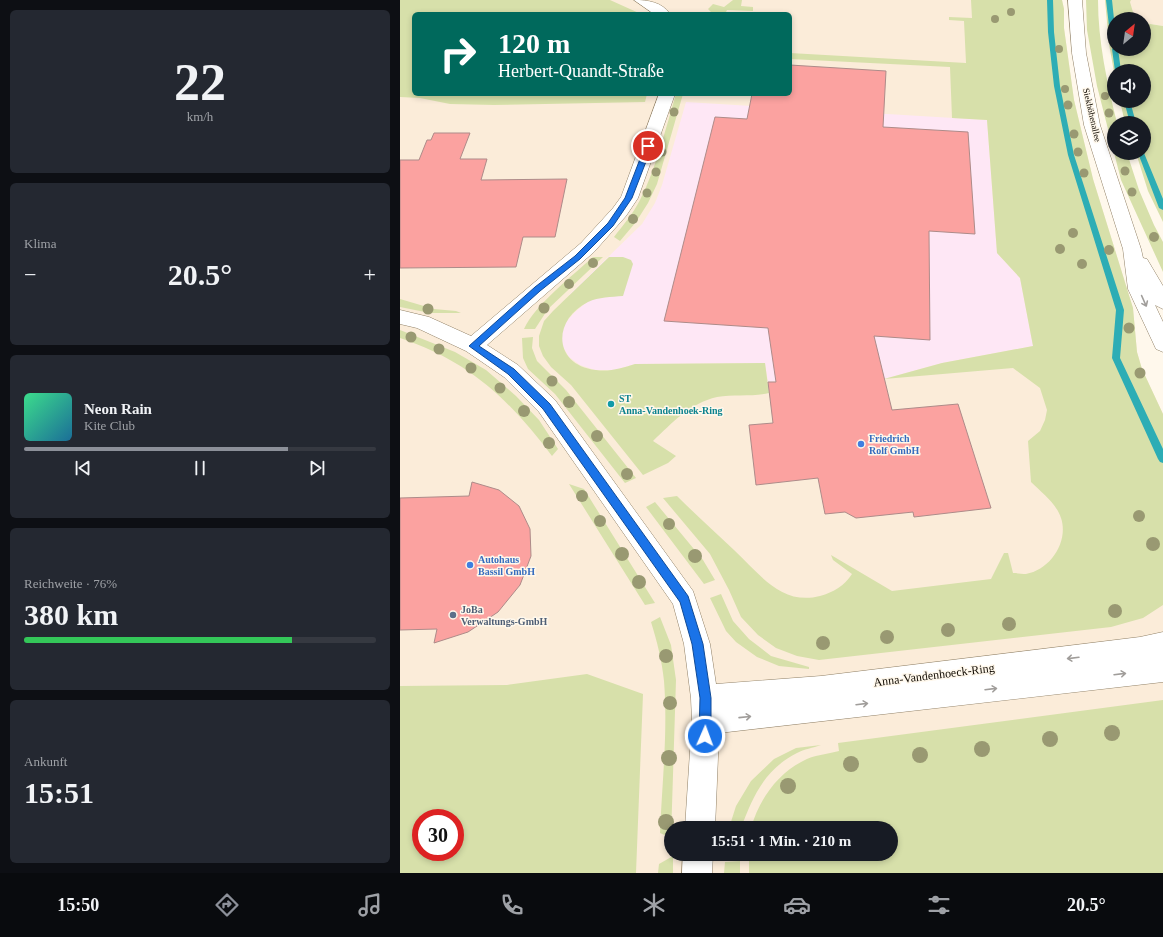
<!DOCTYPE html>
<html lang="de">
<head>
<meta charset="utf-8">
<style>
  :root { --surface:#171b24; --page:#242831; --text:#f1f3f6; --muted:#9ea1a6; --line:#363941; --accent:#8c9099 }
  body { margin:0; font-family:Georgia,serif; background:var(--page); color:var(--text); height:100vh; display:flex; flex-direction:column; font-size:15px; white-space:nowrap }
  * { box-sizing:border-box; margin:0 }
  p { font-size:13px; color:var(--muted) }
  .icon { flex:none; width:22px; height:22px; fill:none; stroke:currentColor; stroke-width:2; stroke-linecap:round; stroke-linejoin:round }
  .map { position:relative; flex:1; overflow:hidden }
  .panel { display:flex; flex-direction:column; gap:10px; padding:10px; background:#0d0f14; width:400px }
  .panel>* { flex:none }
  .banner { position:absolute; left:12px; top:12px; width:380px; height:84px; border-radius:6px; box-shadow:0 2px 6px #0003; background:#00695c; color:#fff; overflow:hidden }
  .needle { width:26px; rotate:29deg }
  .controls { position:absolute; left:707px; top:12px; display:grid; gap:8px }
  .controls a { display:grid; place-items:center; width:44px; height:44px; border-radius:50%; background:var(--surface); box-shadow:0 2px 6px #0003; font-size:20px }
  .speed { position:absolute; left:12px; top:809px; display:flex; gap:8px; font-size:20px; font-weight:700; text-align:center }
  .speed>* { display:grid; place-content:center; width:52px; height:52px; border-radius:50%; background:var(--surface); box-shadow:0 2px 6px #0003; line-height:1 }
  .speed .limit { border:6px solid #d22; background:#fff; color:#111 }
  .pin { position:absolute; display:grid; place-items:center; width:34px; height:34px; color:#fff; margin:-17px; border:2px solid #fff; border-radius:50%; box-shadow:0 1px 4px #0007 }
  .me { position:absolute; width:44px; margin:-22px; rotate:2deg; stroke-linejoin:round; filter:drop-shadow(0 0 3px #0008) }
  .turn { display:flex; align-items:center; gap:14px; height:84px; padding:0 20px; font-size:18px }
  .turn .icon { width:52px; height:52px; stroke-width:2.5 }
  .turn b { display:block; font-size:28px; line-height:34px }
  .big { font-size:30px; font-weight:600; line-height:1.1 }
  .panel .widget { flex:1; display:flex; flex-direction:column; justify-content:center; gap:6px; min-width:0; padding:0 14px; border-radius:6px; background:var(--page) }
  .panel .dial { align-items:center; gap:0 }
  .dial b { font-size:52px; line-height:1 }
  .song { display:flex; align-items:center; gap:12px }
  .cover { width:48px; height:48px; border-radius:6px; background:linear-gradient(135deg,hsl(150 70% 55%),hsl(200 70% 35%)) }
  .played { height:4px; border-radius:2px; background:linear-gradient(90deg,var(--accent) 75%,var(--line) 75%) }
  .keys { display:flex; justify-content:space-around; direction:ltr }
  .heat { display:flex; justify-content:space-between; align-items:center; font-size:22px; direction:ltr }
  .charge { height:6px; border-radius:3px; background:linear-gradient(90deg,#34c759 76%,var(--line) 0) }
  .trip { position:absolute; left:264px; top:821px; width:234px; height:40px; border-radius:20px; background:var(--surface); box-shadow:0 2px 6px #0003; font-weight:600; line-height:40px; text-align:center }
  .tab-bar { display:flex; height:64px; justify-content:space-around; align-items:center; background:#090b0e; color:var(--muted) }
  .tab-bar .icon { width:28px; height:28px }
  .tab-bar .on { color:var(--accent) }
  .tab-bar b { font-size:18px; color:var(--text) }
  main { display:flex; flex:1; min-height:0 }
  .map>svg:first-child { display:block }
</style>
</head>
<body>
<main>
<section class="panel">
<div class="widget dial"><b>22</b><p>km/h</p></div>
<div class="widget"><p>Klima</p>
<div class="heat"><a>−</a><b class="big">20.5°</b><a>+</a></div>
</div>
<div class="widget">
<div class="song"><i class="cover"></i><div><b>Neon Rain</b><p>Kite Club</p></div></div>
<div class="played"></div>
<div class="keys"><svg class="icon" aria-label="previous" viewBox="0 0 24 24"><path d="M18 5L8 12l10 7zM5 5v14"/></svg><svg class="icon" aria-label="pause" viewBox="0 0 24 24"><path d="M8 5v14M16 5v14"/></svg><svg class="icon" aria-label="next" viewBox="0 0 24 24"><path d="M6 5l10 7-10 7zM19 5v14"/></svg></div>
</div>
<div class="widget"><p>Reichweite · 76%</p><b class="big">380 km</b><div class="charge"></div></div>
<div class="widget"><p>Ankunft</p><b class="big">15:51</b></div>
</section>
<div class="map">
<svg width="763" height="873" viewBox="0 0 763 873">
  <rect width="100%" height="100%" fill="#fff8ec"/>
  <path fill="#fbecd9" fill-rule="evenodd" d="M 0,0 L 662,0 L 664,9 L 664,28 L 674,100 L 693,179 L 733,308 L 737,352 L 742,369 L 763,414 L 763,873 L 0,873 ZM 14,14 L 390,14 L 390,94 L 14,94 ZM 21,818 L 55,818 L 55,852 L 21,852 ZM 271,828 L 491,828 L 491,854 L 271,854 Z
    M 722,0 L 763,0 L 763,26 L 744,23 L 744,19 L 734,19 Z"/>
  <path fill="#fee7f5" d="M 286,102 L 587,120 L 597,253 L 620,278 L 633,346 L 542,363 L 484,379 L 483,372 L 368,382 L 365,363 L 235,364 L 215,370 L 195,370 L 180,365 L 169,357 L 162,345 L 161,332 L 166,322 L 175,312 L 187,302 L 169,295 L 242,224 L 255,203 L 262,185 Z"/>
  <path fill="#d7e0aa" fill-rule="evenodd" d="M 0,0 L 210,0 L 241,14 L 14,14 L 14,94 L 247,94 L 245,102 L 94,105 L 50,104 L 20,98 L 0,97 Z
    M 333,0 L 342,0 L 341,6 L 353,7 L 353,11 L 327,10 L 325,14 L 313,14 L 308,9 L 313,4 L 324,7 Z
    M 571,0 L 662,0 L 664,9 L 664,28 L 674,100 L 693,179 L 733,308 L 737,352 L 742,369 L 763,414 L 763,605 L 743,618 L 711,627 L 419,660 L 397,656 L 376,648 L 358,635 L 341,617 L 329,590 L 310,554 L 263,498 L 277,496 C 295,514 315,532 334,550 C 359,573 381,606 420,596 C 434,592 444,586 452,574 L 433,560 L 431,555 L 492,591 L 591,579 L 604,553 L 608,553 L 613,573 C 617,573 622,574 626,574 C 650,570 669,542 661,518 C 656,503 642,493 631,482 L 628,441 L 640,431 L 645,420 L 647,410 L 640,388 L 613,368 L 484,379 L 542,363 L 633,346 L 620,278 L 597,253 L 587,120 L 552,118 L 550,67 L 390,59 L 390,53 L 566,63 L 564,21 L 549,20 L 549,17 L 572,18 Z
    M 686,0 L 698,0 C 698,41 707,83 717,123 L 714,123 L 714,153 L 727,153 L 739,190 L 754,225 L 763,242 L 763,272 L 721,180 L 697,86 L 687,30 Z
    M 705,0 L 731,0 L 730,2 L 735,19 L 714,19 L 714,49 L 744,49 L 744,23 L 763,26 L 763,222 L 748,191 L 736,153 L 744,153 L 744,123 L 725,123 L 720,101 L 744,101 L 744,71 L 714,72 L 709,44 Z
    M 276,94 L 283,94 L 257,184 L 248,203 L 236,222 L 220,241 L 214,237 C 223,225 233,214 240,200 C 256,169 266,127 276,94 Z
    M 193,257 L 203,257 L 148,309 L 135,329 L 124,329 C 135,305 172,276 193,257 Z
    M 209,257 L 223,257 L 231,260 L 233,264 L 223,296 C 211,297 199,297 188,302 C 152,320 153,365 196,370 C 210,372 222,368 235,364 L 365,363 L 369,393 C 352,397 334,394 317,397 C 290,403 272,423 253,441 L 276,456 L 268,463 L 243,475 L 171,385 L 151,367 L 143,356 L 139,346 L 139,336 L 144,321 L 153,311 Z
    M 0,299 L 34,309 L 56,311 L 61,313 L 30,313 L 0,307 Z
    M 0,330 L 55,352 L 86,370 L 116,396 L 139,420 L 158,449 L 152,456 C 109,399 69,361 0,338 Z
    M 133,337 L 132,348 L 137,361 L 166,390 L 236,478 L 225,483 L 155,394 L 128,369 L 123,358 L 122,338 Z
    M 169,484 L 184,489 L 255,603 L 245,605 Z
    M 255,502 L 303,560 L 315,580 L 304,584 L 246,507 Z
    M 321,594 L 333,621 L 349,639 L 371,656 L 409,667 L 409,669 L 379,666 L 357,657 L 336,642 L 326,631 L 310,598 Z
    M 260,617 L 271,645 L 276,680 L 271,838 L 260,833 C 262,783 268,732 264,681 C 262,661 257,641 251,622 Z
    M 187,674 L 243,694 L 236,873 L 0,873 L 0,686 L 107,685 ZM 21,818 L 55,818 L 55,852 L 21,852 Z
    M 763,700 L 763,873 L 349,873 L 349,854 L 491,854 L 491,828 L 351,828 C 359,800 377,774 403,761 C 413,755 428,754 439,751 L 438,743 Z
    M 421,745 C 413,748 404,749 397,753 C 365,769 353,796 341,828 L 329,828 L 336,806 L 351,781 L 374,759 L 396,748 Z
    M 273,856 L 273,873 L 258,873 L 259,864 Z
    M 340,861 L 340,873 L 324,873 L 325,862 Z"/>
  <g fill="none" stroke-linecap="round" stroke-linejoin="round">
    <path fill="#2dadb5" fill-rule="evenodd" d="M 647,0 L 653,0 L 654,32 L 660,86 L 674,155 L 724,310 L 720,358 L 763,449 L 763,463 L 760,462 L 758,459 L 712,358 L 716,310 L 668,155 L 654,86 L 648,32 Z
      M 706,0 L 712,0 L 714,19 L 714,45 L 711,43 Z
      M 714,47 L 714,49 L 718,49 L 721,71 L 715,71 L 712,49 Z
      M 724,101 L 730,101 L 736,123 L 730,123 Z
      M 738,153 L 744,153 L 763,199 L 763,210 L 759,208 Z"/>
  </g>
  <path fill="#fba2a0" stroke="#ad8b89" d="M 390,65 L 486,71 L 483,127 L 568,132 L 575,234 L 529,231 L 530,340 L 474,336 L 492,410 L 558,404 L 591,508 L 514,517 L 513,512 L 456,518 L 445,512 L 425,514 L 418,478 L 356,485 L 349,425 L 373,423 L 368,382 L 376,382 L 368,328 L 264,321 L 315,117 L 347,119 L 352,94 L 390,94 Z
    M 34,133 L 70,133 L 60,159 L 87,159 L 81,180 L 167,179 L 155,237 L 123,237 L 116,267 L 0,268 L 0,160 L 19,160 L 27,140 L 31,140 Z
    M 72,482 L 99,490 L 119,506 L 130,529 L 131,556 L 120,585 L 98,612 L 68,632 L 34,643 L 37,629 L 0,630 L 0,498 L 69,496 Z"/>
  <g fill="none" stroke-linecap="round" stroke-linejoin="round">
    <g stroke="#908066" stroke-width="1">
      <path id="street" d="M 234,0 C 248,0 262,2 270,14 L 254,14 Z
        M 259,94 L 275,94 L 238,198 L 226,216 L 194,252 L 87,345 L 118,365 L 155,400 L 293,591 L 310,644 L 316,684 L 421,676 L 740,637 L 763,632 L 763,682 L 319,733 L 315,828 L 285,828 L 292,721 L 291,698 L 284,644 L 273,604 L 139,412 L 104,377 L 66,351 L 17,328 L 0,324 L 0,310 L 29,317 L 71,336 L 181,243 L 213,208 L 221,197 Z
        M 283,854 L 313,854 L 312,873 L 282,873 Z"/>
    </g>
    <g stroke="#908066" stroke-width="1">
      <path id="secondary" d="M 668,0 L 682,0 L 686,53 L 700,125 L 741,249 L 743,258 L 747,259 L 763,286 L 763,309 L 755,305 L 763,322 L 763,352 L 756,349 L 728,289 L 723,249 L 684,125 L 672,53 Z"/>
    </g>
    <use href="#street" fill="#fff" fill-rule="evenodd"/>
    <use href="#secondary" fill="#fff" fill-rule="evenodd"/>
  </g>
  <g fill="#999972">
    <circle cx="611" cy="12" r="4"/>
    <circle cx="595" cy="19" r="4"/>
    <circle cx="659" cy="49" r="4"/>
    <circle cx="665" cy="89" r="4"/>
    <circle cx="705" cy="96" r="4"/>
    <circle cx="668" cy="105" r="4.5"/>
    <circle cx="274" cy="112" r="4.5"/>
    <circle cx="709" cy="113" r="4.5"/>
    <circle cx="674" cy="134" r="4.5"/>
    <circle cx="262" cy="152" r="4.5"/>
    <circle cx="678" cy="152" r="4.5"/>
    <circle cx="725" cy="171" r="4.5"/>
    <circle cx="256" cy="172" r="4.5"/>
    <circle cx="684" cy="173" r="4.5"/>
    <circle cx="732" cy="192" r="4.5"/>
    <circle cx="247" cy="193" r="4.5"/>
    <circle cx="233" cy="219" r="5"/>
    <circle cx="673" cy="233" r="5"/>
    <circle cx="754" cy="237" r="5"/>
    <circle cx="660" cy="249" r="5"/>
    <circle cx="709" cy="250" r="5"/>
    <circle cx="193" cy="263" r="5"/>
    <circle cx="682" cy="264" r="5"/>
    <circle cx="169" cy="284" r="5"/>
    <circle cx="144" cy="308" r="5.5"/>
    <circle cx="28" cy="309" r="5.5"/>
    <circle cx="729" cy="328" r="5.5"/>
    <circle cx="11" cy="337" r="5.5"/>
    <circle cx="39" cy="349" r="5.5"/>
    <circle cx="71" cy="368" r="5.5"/>
    <circle cx="740" cy="373" r="5.5"/>
    <circle cx="152" cy="381" r="5.5"/>
    <circle cx="100" cy="388" r="5.5"/>
    <circle cx="169" cy="402" r="6"/>
    <circle cx="124" cy="411" r="6"/>
    <circle cx="197" cy="436" r="6"/>
    <circle cx="149" cy="443" r="6"/>
    <circle cx="227" cy="474" r="6"/>
    <circle cx="182" cy="496" r="6"/>
    <circle cx="739" cy="516" r="6"/>
    <circle cx="200" cy="521" r="6"/>
    <circle cx="269" cy="524" r="6"/>
    <circle cx="753" cy="544" r="7"/>
    <circle cx="222" cy="554" r="7"/>
    <circle cx="295" cy="556" r="7"/>
    <circle cx="239" cy="582" r="7"/>
    <circle cx="715" cy="611" r="7"/>
    <circle cx="609" cy="624" r="7"/>
    <circle cx="548" cy="630" r="7"/>
    <circle cx="487" cy="637" r="7"/>
    <circle cx="423" cy="643" r="7"/>
    <circle cx="266" cy="656" r="7"/>
    <circle cx="270" cy="703" r="7"/>
    <circle cx="712" cy="733" r="8"/>
    <circle cx="650" cy="739" r="8"/>
    <circle cx="582" cy="749" r="8"/>
    <circle cx="520" cy="755" r="8"/>
    <circle cx="269" cy="758" r="8"/>
    <circle cx="451" cy="764" r="8"/>
    <circle cx="388" cy="786" r="8"/>
    <circle cx="266" cy="822" r="8"/>
  </g>
  <defs><path id="oneway-shaft" d="M-6 0H5M1.5-3L5.5 0L1.5 3" fill="none" stroke-width="1.6" stroke-linecap="round" stroke-linejoin="round"/></defs>
  <g stroke="#a09d9a">
    <use href="#oneway-shaft" transform="translate(744 301) rotate(66)"/>
    <use href="#oneway-shaft" transform="translate(673 658) rotate(173)"/>
    <use href="#oneway-shaft" transform="translate(720 674) rotate(-7)"/>
    <use href="#oneway-shaft" transform="translate(591 689) rotate(-7)"/>
    <use href="#oneway-shaft" transform="translate(462 704) rotate(-7)"/>
    <use href="#oneway-shaft" transform="translate(345 717) rotate(-6)"/>
  </g>
  <path fill="#1a73e8" stroke="#114b97" d="M 248,144 L 252,146 L 232,198 L 213,226 L 180,259 L 140,291 L 79,346 L 114,369 L 150,404 L 288,596 L 303,644 L 311,698 L 311,736 L 309,740 L 305,742 L 301,740 L 299,736 L 300,698 L 292,644 L 280,602 L 143,409 L 108,374 L 69,346 L 135,287 L 175,256 L 208,223 L 225,198 L 245,146 Z"/>
  <circle fill="#0f9aa8" stroke="#fff8ec" stroke-width="1.5" cx="211" cy="404" r="4"/>
  <g fill="#3f7fe0" stroke="#fff8ec" stroke-width="1.5">
    <circle cx="461" cy="444" r="4"/>
    <circle cx="70" cy="565" r="4"/>
  </g>
  <circle fill="#5c6f8a" stroke="#fff8ec" stroke-width="1.5" cx="53" cy="615" r="4"/>
  <g text-anchor="middle" stroke-width="3" stroke-linejoin="round" paint-order="stroke">
    <g font-size="9" fill="#110b03" stroke="#fff8ec">
      <text transform="translate(692 115) rotate(77)" y="3">Siekhöhenallee</text>
    </g>
    <g font-size="10" font-weight="bold" fill="#0d838f" stroke="#fff8ec" text-anchor="start">
      <text x="219" y="402">ST<tspan x="219" dy="12">Anna-Vandenhoek-Ring</tspan></text>
    </g>
    <g font-size="10" font-weight="bold" fill="#366cbe" stroke="#fff8ec" text-anchor="start">
      <text x="469" y="442">Friedrich<tspan x="469" dy="12">Rolf GmbH</tspan></text>
      <text x="78" y="563">Autohaus<tspan x="78" dy="12">Bassil GmbH</tspan></text>
    </g>
    <g font-size="10" font-weight="bold" fill="#4e5e75" stroke="#fff8ec" text-anchor="start">
      <text x="61" y="613">JoBa<tspan x="61" dy="12">Verwaltungs-GmbH</tspan></text>
    </g>
    <g font-size="12" fill="#110b03" stroke="#fff8ec">
      <text transform="translate(534 675) rotate(-7)" y="4">Anna-Vandenhoeck-Ring</text>
    </g>
  </g>
</svg>
<div class="controls">
<a><svg class="needle" viewBox="-14 -14 28 28"><path d="M0-13l5 13h-10z" fill="#e53935"/><path d="M0 13l5-13h-10z" fill="#9ea1a6"/></svg></a>
<a><svg class="icon" aria-label="sound" viewBox="0 0 24 24"><path d="M4 9h4l5-4v14l-5-4H4zM17 9q2 3 0 6"/></svg></a>
<a><svg class="icon" aria-label="layers" viewBox="0 0 24 24"><path d="M12 4l9 5-9 5-9-5zM3 14l9 5 9-5"/></svg></a>
</div>
<div class="speed"><div class="limit">30</div></div>
<div class="pin" style="left:248px;top:146px;background:#d93025"><svg class="icon" aria-label="arrive" viewBox="0 0 24 24"><path d="M6 21V4h12l-3 4 3 4H6"/></svg></div>
<svg class="me" style="left:305px;top:736px" viewBox="-20 -20 40 40"><circle r="17" fill="#1a73e8" stroke="#fff" stroke-width="3"/><path d="M0-11L8 9 0 5-8 9z" fill="#fff"/></svg>
<div class="trip">15:51 · 1 Min. · 210 m</div>
<div class="banner">
<div class="turn"><svg class="icon" aria-label="right" viewBox="0 0 24 24"><path d="M7 20v-9h11M14 6l5 5-5 5"/></svg><div><b>120 m</b>Herbert-Quandt-Straße</div></div>
</div>
</div>
</main>
<nav class="tab-bar">
<b>15:50</b>
<svg class="icon on" aria-label="directions" viewBox="0 0 24 24"><path d="M12 3l9 9-9 9-9-9zM9 14v-3h6M13 9l2 2-2 2"/></svg>
<svg class="icon" aria-label="music" viewBox="0 0 24 24"><path d="M9 18V5l10-2v13"/><circle cx="6" cy="18" r="3"/><circle cx="16" cy="16" r="3"/></svg>
<svg class="icon" aria-label="phone" viewBox="0 0 24 24"><path d="M5 4h4l2 5-3 2q2 4 5 5l2-3 5 2v4C11 20 4 13 5 4z"/></svg>
<svg class="icon" aria-label="climate" viewBox="0 0 24 24"><path d="M12 3v18M4 7l16 10M4 17L20 7"/></svg>
<svg class="icon" aria-label="car" viewBox="0 0 24 24"><path d="M5 17H2v-5l4-1 3-4h7l3 4 3 1v5h-3M9 17h6M6 11h13"/><circle cx="7" cy="17" r="2"/><circle cx="17" cy="17" r="2"/></svg>
<svg class="icon" aria-label="filters" viewBox="0 0 24 24"><path d="M4 7h16M4 17h16"/><circle cx="9" cy="7" r="2"/><circle cx="15" cy="17" r="2"/></svg>
<b>20.5°</b>
</nav>
</body>
</html>
